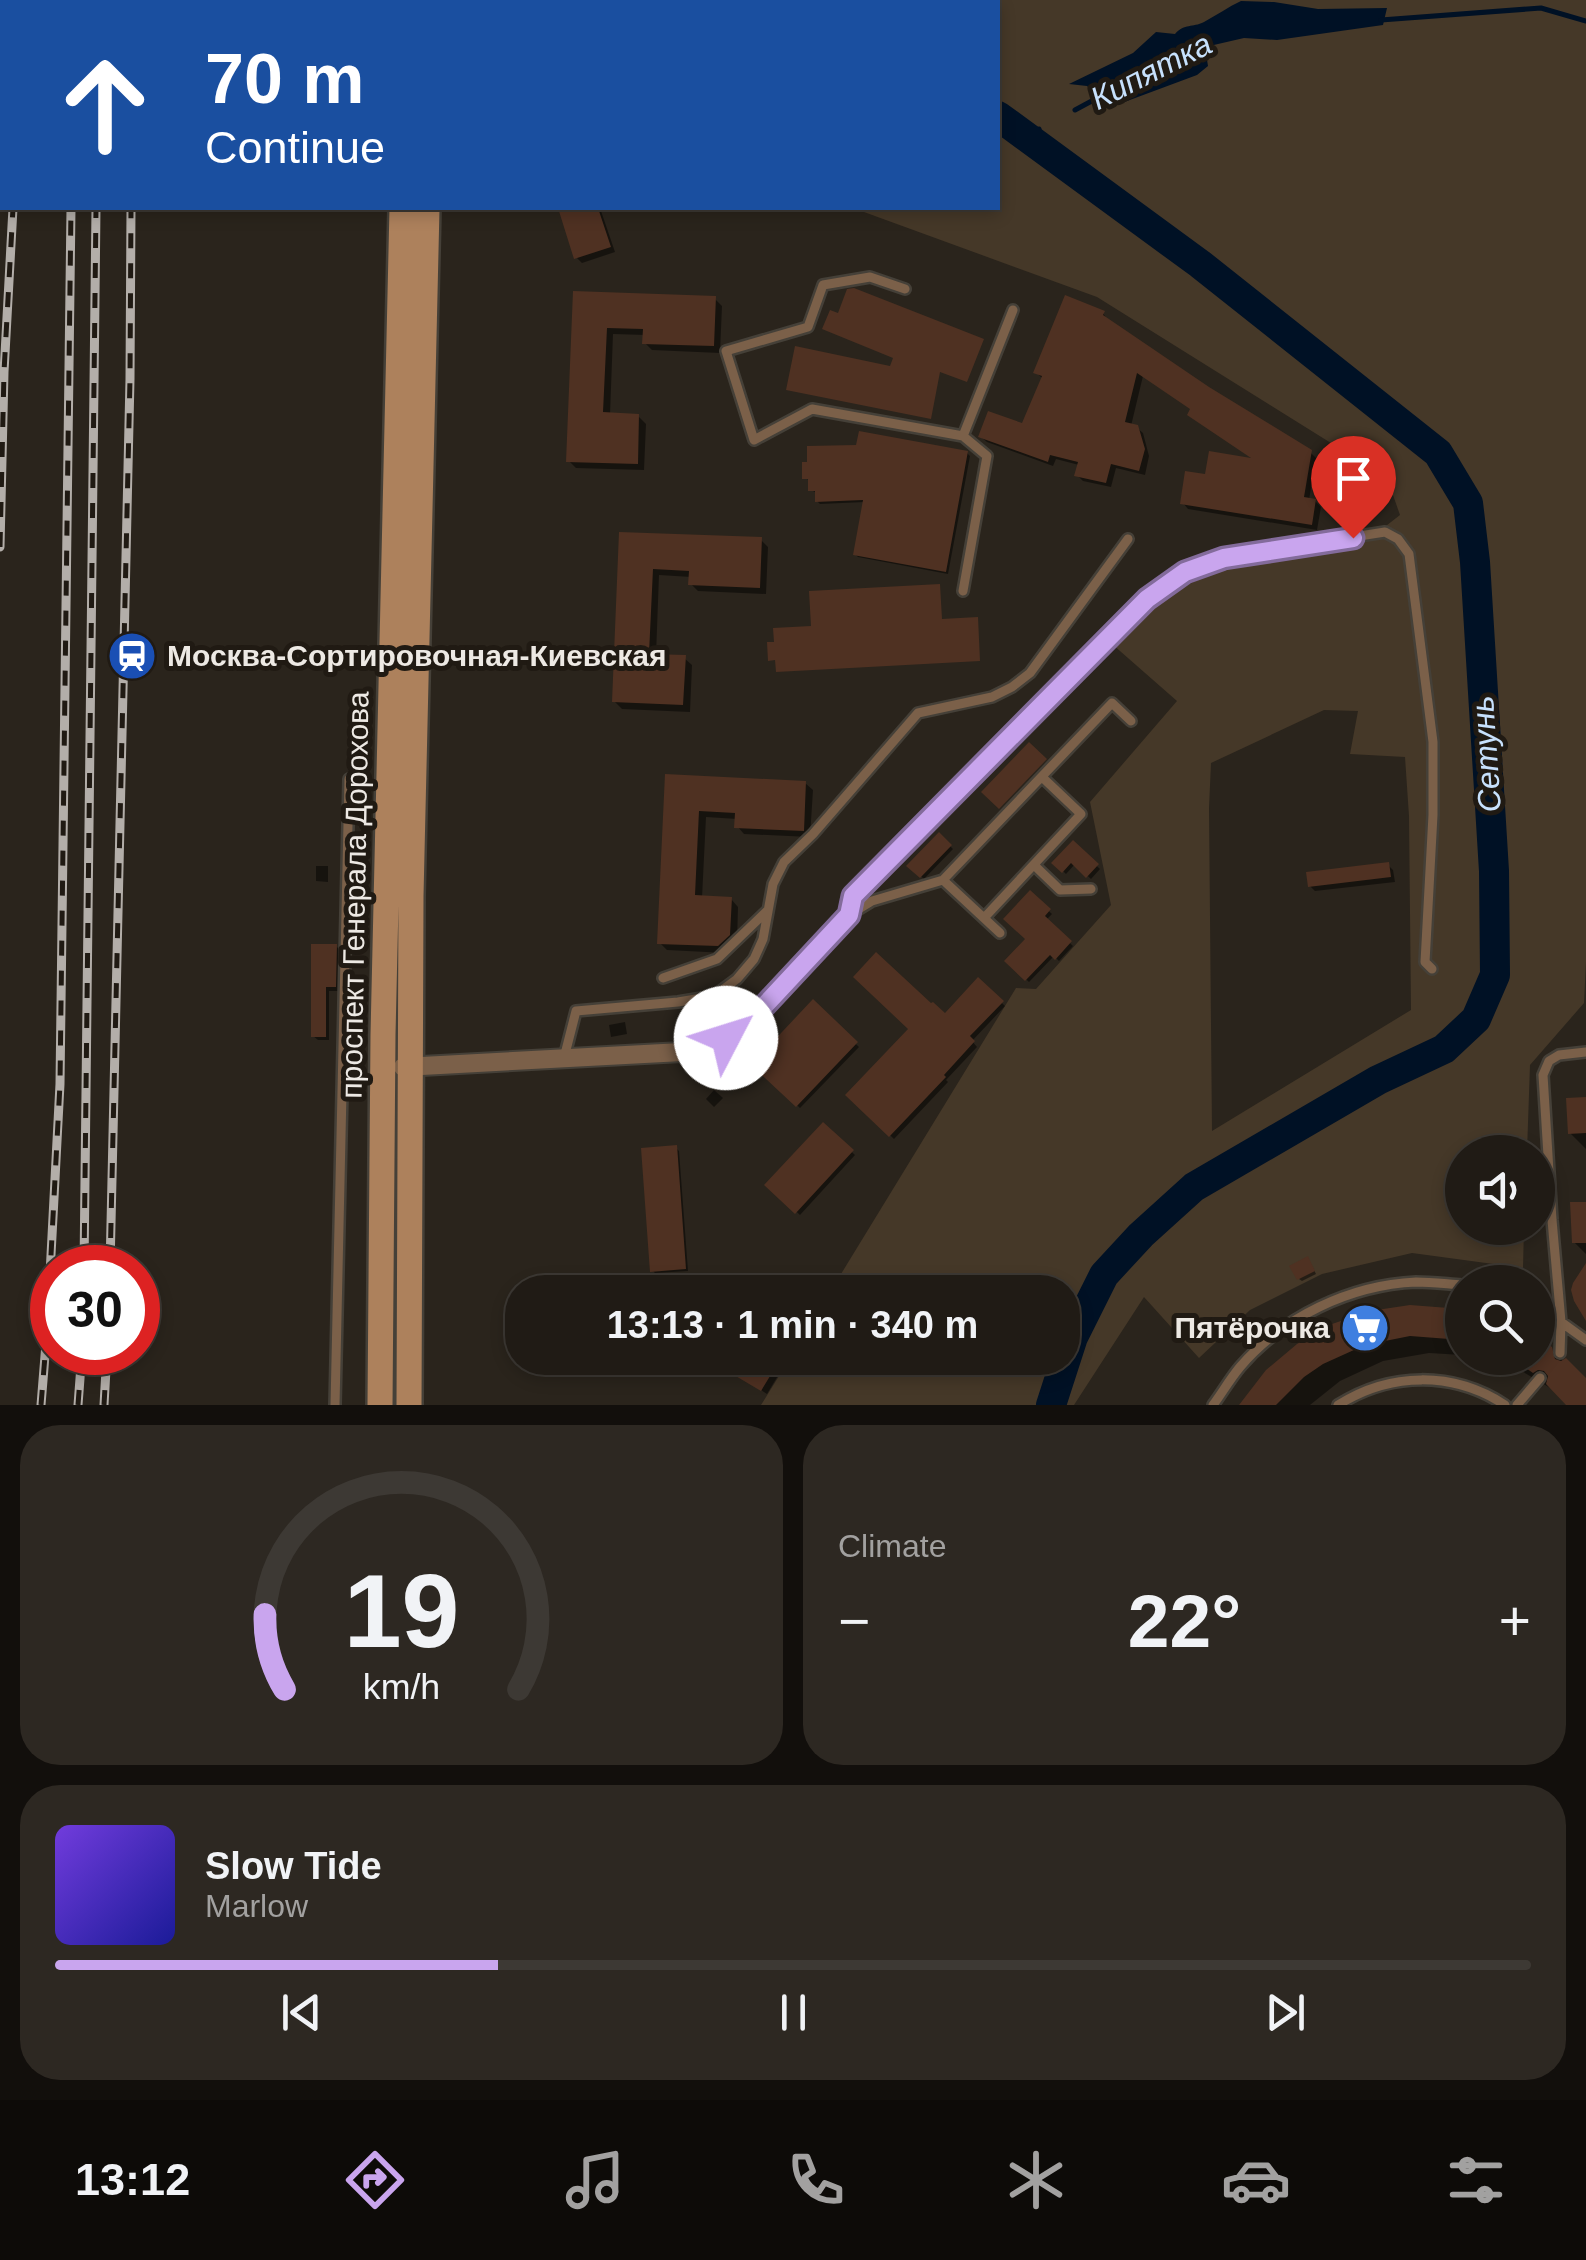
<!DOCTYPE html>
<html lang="en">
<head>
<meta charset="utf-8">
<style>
  :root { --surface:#201b15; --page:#2d2822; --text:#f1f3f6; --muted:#a2a1a0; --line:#3d3934; --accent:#c9a5ee }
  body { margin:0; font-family:Arial,sans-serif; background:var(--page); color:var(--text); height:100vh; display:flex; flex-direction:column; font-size:38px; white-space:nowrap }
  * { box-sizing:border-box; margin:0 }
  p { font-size:32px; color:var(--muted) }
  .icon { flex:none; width:55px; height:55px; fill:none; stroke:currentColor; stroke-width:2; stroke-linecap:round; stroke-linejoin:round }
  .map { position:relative; height:1405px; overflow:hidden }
  .side { display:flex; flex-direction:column; gap:20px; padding:20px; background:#120f0c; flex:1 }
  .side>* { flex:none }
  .hud { position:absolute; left:0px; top:0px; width:1000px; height:210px; box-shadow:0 5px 15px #0003,0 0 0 2px var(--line); background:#1a4fa0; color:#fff; overflow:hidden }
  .tools { position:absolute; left:1445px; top:1135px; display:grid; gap:20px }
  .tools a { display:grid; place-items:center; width:110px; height:110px; border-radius:50%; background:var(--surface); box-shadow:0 5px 15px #0003,0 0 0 2px var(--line); font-size:50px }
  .speed { position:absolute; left:30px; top:1245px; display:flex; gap:20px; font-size:50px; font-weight:700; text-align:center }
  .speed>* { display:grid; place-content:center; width:130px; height:130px; border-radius:50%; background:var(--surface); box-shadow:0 5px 15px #0003,0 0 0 2px var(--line); line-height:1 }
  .speed .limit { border:15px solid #d22; background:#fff; color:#111 }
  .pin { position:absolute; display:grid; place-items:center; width:85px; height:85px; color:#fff; margin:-102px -42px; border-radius:50% 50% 50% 0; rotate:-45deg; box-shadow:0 0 10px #0007 }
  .pin .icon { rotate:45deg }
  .me { position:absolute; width:110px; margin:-55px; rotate:50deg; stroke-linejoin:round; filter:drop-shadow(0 0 8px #0008) }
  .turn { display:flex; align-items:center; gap:35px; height:210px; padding:0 40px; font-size:45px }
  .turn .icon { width:130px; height:130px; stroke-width:2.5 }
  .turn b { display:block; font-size:70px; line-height:85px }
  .big { font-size:75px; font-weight:700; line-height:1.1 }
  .side .tile { flex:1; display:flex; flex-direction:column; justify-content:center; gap:15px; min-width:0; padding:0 35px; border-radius:40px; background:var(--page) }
  .side .dial { align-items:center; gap:0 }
  .dial svg { height:260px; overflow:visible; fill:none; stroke:var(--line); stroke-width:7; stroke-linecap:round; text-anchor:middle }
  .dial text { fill:var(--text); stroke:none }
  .song { display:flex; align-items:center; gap:30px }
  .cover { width:120px; height:120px; border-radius:15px; background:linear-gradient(135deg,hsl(260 70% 55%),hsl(240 70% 35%)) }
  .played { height:10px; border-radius:5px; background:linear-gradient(90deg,var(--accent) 30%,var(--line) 30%) }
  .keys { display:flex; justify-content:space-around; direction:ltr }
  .heat { display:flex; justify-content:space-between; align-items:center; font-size:55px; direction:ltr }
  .side .tiles { flex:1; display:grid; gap:20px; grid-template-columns:1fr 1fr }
  .tile:last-child { grid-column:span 2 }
  .trip { position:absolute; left:505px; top:1275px; width:575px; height:100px; border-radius:40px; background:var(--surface); box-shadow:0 5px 15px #0003,0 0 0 2px var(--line); font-weight:700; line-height:100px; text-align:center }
  .dock { display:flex; height:160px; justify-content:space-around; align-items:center; background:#0d0b08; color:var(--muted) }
  .dock .icon { width:70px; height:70px }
  .dock .active { color:var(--accent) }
  .dock b { font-size:45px; color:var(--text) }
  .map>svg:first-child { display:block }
</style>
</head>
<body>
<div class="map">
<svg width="1586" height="1405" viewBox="0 0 1586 1405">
  <rect width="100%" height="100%" fill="#2a241c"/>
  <path fill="#453828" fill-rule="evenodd" d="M 571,0 L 1586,0 L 1586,962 L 1584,1003 L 1530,1065 L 1527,1152 L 1462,1152 L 1462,1228 L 1524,1228 L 1523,1268 L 1412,1253 L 1322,1274 L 1250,1310 L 1199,1358 L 1144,1297 L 1074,1405 L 761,1405 L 790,1358 L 1062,1358 L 1062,1292 L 830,1292 L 1016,988 L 1036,989 L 1111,905 L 1090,802 L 1177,701 L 1112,644 L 1172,592 L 1234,563 L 1364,543 L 1400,515 L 1387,478 L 1097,297 L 853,208 L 998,208 L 998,2 L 571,2 ZM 1324,710 L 1358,711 L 1350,754 L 1405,757 L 1409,816 L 1411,1010 L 1212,1131 L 1209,808 L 1211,763 Z"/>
  <path fill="#001125" d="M 1241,1 L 1274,2 L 1318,9 L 1387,8 L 1383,25 L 1277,40 L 1244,38 L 1205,47 L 1208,66 L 1197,75 L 1111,107 L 1087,86 L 1069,84 L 1133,53 L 1156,32 L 1175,34 C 1185,23 1192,28 1204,22 C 1217,15 1228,7 1241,1 Z"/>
  <path fill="#0007" d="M 560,208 L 600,208 L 615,252 L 582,263 L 577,258 Z
    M 575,294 L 715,299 L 722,306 L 720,353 L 652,350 L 645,343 L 645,335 L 613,334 L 610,415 L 638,416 L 646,424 L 644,470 L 576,468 L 569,461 Z
    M 1103,313 L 1108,321 L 1207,389 L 1310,452 L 1316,458 L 1309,500 L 1315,501 L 1321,507 L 1317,530 L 1188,509 L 1183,503 L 1207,477 L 1258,462 L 1193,410 L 1143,376 L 1131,426 L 1136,427 L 1143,433 L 1149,456 L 1145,475 L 1116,468 L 1111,487 L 1083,481 L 1077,475 L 1079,465 L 1056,459 L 1053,466 L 987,442 L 981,437 L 1023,426 L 1043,379 L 1036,372 Z
    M 967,453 L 970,456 L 948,574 L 858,557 L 855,554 L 865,502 L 820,504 L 817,501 L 817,493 L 811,490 L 811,481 L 805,478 Z
    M 622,534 L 761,540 L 768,547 L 766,594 L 698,591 L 691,584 L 691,577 L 659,575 L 656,656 L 684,658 L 692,665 L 690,712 L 622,709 L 614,701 Z
    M 668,777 L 805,783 L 813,790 L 810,837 L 744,834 L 737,826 L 737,819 L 706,817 L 702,898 L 731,899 L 738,907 L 737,943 L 726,953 L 667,950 L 660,943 Z
    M 939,835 L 953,849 L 924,879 L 910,866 Z
    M 1073,844 L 1100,869 L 1091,879 L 1075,864 L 1066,874 L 1055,863 Z
    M 1388,865 L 1393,870 L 1395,882 L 1315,891 L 1310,886 Z
    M 316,866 L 328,866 L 328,882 L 316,881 Z
    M 1030,894 L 1052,914 L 1046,920 L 1073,946 L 1059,961 L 1054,956 L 1029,982 L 1007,961 L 1028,939 Z
    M 336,946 L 341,951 L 340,991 L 329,991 L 329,1040 L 318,1040 L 313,1036 Z
    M 978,980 L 1005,1006 L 972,1041 L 977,1047 L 946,1080 L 948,1082 L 894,1139 L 848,1095 L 945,1016 Z
    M 813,1003 L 859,1047 L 800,1108 L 755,1065 Z
    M 625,1022 L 627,1034 L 611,1037 L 609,1025 Z
    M 714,1090 L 723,1098 L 714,1107 L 706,1099 Z
    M 1586,1100 L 1586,1149 L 1570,1133 Z
    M 823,1125 L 855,1155 L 800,1215 L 768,1185 Z
    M 676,1148 L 679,1151 L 688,1271 L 655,1273 L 652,1270 Z
    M 1586,1204 L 1586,1254 L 1574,1242 Z
    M 1310,1262 L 1316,1274 L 1302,1281 L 1299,1279 Z
    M 1450,1309 L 1462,1311 L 1462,1355 L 1429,1353 L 1383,1361 L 1340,1381 L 1310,1405 L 1242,1405 L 1268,1372 Z
    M 1538,1341 L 1550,1349 L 1586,1381 L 1586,1405 L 1569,1405 L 1552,1389 L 1520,1370 L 1482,1358 L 1538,1358 Z
    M 747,1358 L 788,1359 L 767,1394 L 737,1374 Z"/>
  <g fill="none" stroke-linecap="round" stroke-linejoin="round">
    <path stroke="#001125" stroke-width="5" d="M 1381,20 L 1541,8 L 1586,21
      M 1075,110 L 1101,96
      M 1026,136 L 1039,129"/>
    <path stroke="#001125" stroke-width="30" d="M 843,0 L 846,2
      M 998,116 L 1200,264 L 1438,453 L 1468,503 L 1475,562 L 1494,871 L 1495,975 L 1476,1019 L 1444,1049 L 1378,1080 L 1194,1187 L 1141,1235 L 1104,1275 L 1073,1337 L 1051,1405"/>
  </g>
  <path fill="#4f3122" d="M 558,208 L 598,208 L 611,247 L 574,259 Z
    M 854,288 L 984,339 L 967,382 L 940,372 L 931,419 L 786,390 L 795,346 L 890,366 L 893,358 L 822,329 L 830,310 L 838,313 L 847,289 Z
    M 573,291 L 716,296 L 714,346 L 642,344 L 643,329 L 607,328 L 603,412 L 639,414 L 638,464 L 566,462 Z
    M 1065,295 L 1105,311 L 1103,315 L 1209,387 L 1312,450 L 1304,497 L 1316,499 L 1312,525 L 1180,504 L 1185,471 L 1205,474 L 1209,451 L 1251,458 L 1187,415 L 1190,409 L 1137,373 L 1125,422 L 1138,425 L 1145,449 L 1139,471 L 1111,464 L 1106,483 L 1074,476 L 1078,462 L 1050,455 L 1048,462 L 978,437 L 988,411 L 1022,423 L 1042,376 L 1033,373 Z
    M 859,431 L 968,451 L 946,572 L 853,555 L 863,500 L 815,502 L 815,491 L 808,491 L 808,479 L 802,479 L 802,462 L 807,462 L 807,446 L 856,445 Z
    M 619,532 L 762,537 L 760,588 L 688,585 L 689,571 L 653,569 L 649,654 L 686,655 L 683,705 L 612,702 Z
    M 940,584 L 942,619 L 978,617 L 980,661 L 776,672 L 775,660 L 768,661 L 767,642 L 774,642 L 773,628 L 811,626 L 809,591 Z
    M 1029,742 L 1047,759 L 999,809 L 981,792 Z
    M 665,774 L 806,781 L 804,831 L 734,828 L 735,813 L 699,811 L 695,895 L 732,897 L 730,935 L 718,946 L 657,944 Z
    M 939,832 L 952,845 L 920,878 L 906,866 Z
    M 1073,840 L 1099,864 L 1086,878 L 1071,863 L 1062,873 L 1051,863 Z
    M 1389,862 L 1391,877 L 1308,887 L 1306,872 Z
    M 1030,890 L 1051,909 L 1045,916 L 1072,941 L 1055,960 L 1050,955 L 1025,981 L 1004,961 L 1025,939 L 1003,919 Z
    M 311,944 L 337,944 L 336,987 L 326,987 L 326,1037 L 311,1037 Z
    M 876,952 L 931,1003 L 933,1002 L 945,1013 L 978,977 L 1004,1001 L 970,1036 L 975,1041 L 944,1075 L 946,1077 L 889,1137 L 845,1095 L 908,1029 L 853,977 Z
    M 813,999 L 858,1042 L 796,1107 L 751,1065 Z
    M 1586,1097 L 1586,1133 L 1568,1134 L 1566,1098 Z
    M 823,1122 L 854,1150 L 795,1214 L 764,1185 Z
    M 677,1145 L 686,1269 L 650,1272 L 641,1148 Z
    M 1570,1202 L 1586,1202 L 1586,1243 L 1572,1243 Z
    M 1308,1256 L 1315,1271 L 1297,1280 L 1289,1266 Z
    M 1586,1263 L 1586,1321 L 1574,1301 L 1571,1290 L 1573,1283 Z
    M 1410,1305 L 1462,1309 L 1462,1340 L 1410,1336 L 1365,1345 L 1323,1364 L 1304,1377 L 1276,1405 L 1239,1405 L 1266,1370 L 1297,1344 L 1332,1324 L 1370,1311 Z
    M 1538,1338 L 1552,1347 L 1555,1359 L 1561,1361 L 1566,1358 L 1586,1378 L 1586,1405 L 1566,1405 L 1546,1384 L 1548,1376 L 1544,1371 L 1538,1370 L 1533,1373 L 1511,1358 L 1538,1358 Z
    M 744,1358 L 781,1358 L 761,1391 L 734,1375 Z"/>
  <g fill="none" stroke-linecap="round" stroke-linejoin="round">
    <g stroke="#454038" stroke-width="14">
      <path id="service" d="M 905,289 L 870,277 L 823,285 L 808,327 L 726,351 L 754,440 L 812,409 L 963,436 L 987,456 L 963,591
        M 963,436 L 1013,310
        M 1034,865 L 1060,890 L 1091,889
        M 943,880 L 1112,703 L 1131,721
        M 849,915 L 853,896 L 1147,599 L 1185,572 L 1225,557 L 1385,532 L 1398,539 L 1409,554 L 1433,742 L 1433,815 L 1425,962 L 1432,969
        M 849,915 L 872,901 L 943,880 L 1000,933
        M 984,918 L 1081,814 L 1042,777
        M 663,978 L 717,959 L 767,911
        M 564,1058 L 576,1011 L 678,1002 L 714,996 L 737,979 L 754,959 L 763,939 L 773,884 L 784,862 L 813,834 L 918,713 L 992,697 L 1012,687 L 1030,673 L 1128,539
        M 1538,1309 L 1561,1322 L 1586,1340
        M 1560,1353 L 1561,1322 L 1552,1220 L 1543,1075 L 1549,1061 L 1559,1055 L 1586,1052
        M 335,1405 L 349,779
        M 1213,1405 C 1222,1393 1230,1379 1240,1367 C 1283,1317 1350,1285 1416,1282 C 1431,1282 1447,1284 1462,1285
        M 1338,1405 C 1390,1372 1453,1371 1505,1405
        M 1517,1405 L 1540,1378"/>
    </g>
    <g stroke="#454038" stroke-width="22">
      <path id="minor" d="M 403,1067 L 682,1052 L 726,1038 L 752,1019 L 849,915"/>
    </g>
    <g stroke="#454038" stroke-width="30">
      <path id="secondary" d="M 415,2 L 415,0
        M 440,2 L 440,0
        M 380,1405 L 383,1035 L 402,208
        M 409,1405 L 411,896 L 427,208"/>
    </g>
    <use href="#service" stroke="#7b6049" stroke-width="9"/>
    <use href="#minor" stroke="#7b6049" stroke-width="18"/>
    <use href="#secondary" stroke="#ad815c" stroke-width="25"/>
    <g stroke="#b3aea9" stroke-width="9">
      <path id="rail" d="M 72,0 L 72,2
        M 132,0 L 132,2
        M 28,2 L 28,0
        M 98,2 L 98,0
        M 0,547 L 4,372 L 13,208
        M 84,1268 L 96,208
        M 110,1268 L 130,379 L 131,208
        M 41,1405 L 47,1331 L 60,1084 L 71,208
        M 78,1405 L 82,1352
        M 104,1405 L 107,1352"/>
    </g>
    <use href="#rail" stroke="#201a13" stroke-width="5" stroke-dasharray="15" stroke-linecap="butt"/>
  </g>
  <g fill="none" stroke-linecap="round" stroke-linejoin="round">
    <g stroke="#836b9b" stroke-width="25">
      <path id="route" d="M 726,1038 L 752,1019 L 849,915 L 853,896 L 1147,599 L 1185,572 L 1224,558 L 1353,538"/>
    </g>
    <use href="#route" stroke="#c9a5ee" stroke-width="18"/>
  </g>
  <defs>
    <g id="station-disc" transform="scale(2.5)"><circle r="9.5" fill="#1a4fb4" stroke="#201a13"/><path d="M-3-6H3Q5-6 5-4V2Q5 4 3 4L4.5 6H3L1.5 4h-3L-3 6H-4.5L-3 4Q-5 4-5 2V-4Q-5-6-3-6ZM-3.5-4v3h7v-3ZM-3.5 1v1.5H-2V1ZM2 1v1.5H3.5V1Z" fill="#fff"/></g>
    <g id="supermarket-disc" transform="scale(2.5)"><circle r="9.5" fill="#3f7fe0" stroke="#201a13"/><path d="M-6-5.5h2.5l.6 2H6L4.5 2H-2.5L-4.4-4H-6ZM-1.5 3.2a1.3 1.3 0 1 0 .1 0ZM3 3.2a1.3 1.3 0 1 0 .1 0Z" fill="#fff"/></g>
  </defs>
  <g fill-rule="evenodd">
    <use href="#station-disc" x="132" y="656"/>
    <use href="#supermarket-disc" x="1365" y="1328"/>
  </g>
  <g text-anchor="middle" stroke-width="10" stroke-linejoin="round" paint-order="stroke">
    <g font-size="30" font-weight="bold" fill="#ede9e4" stroke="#201a13" text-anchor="start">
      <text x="167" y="666">Москва-Сортировочная-Киевская</text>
      <text x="1330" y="1338" text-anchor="end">Пятёрочка</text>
    </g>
    <g font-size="30" fill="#ede9e4" stroke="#201a13">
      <text transform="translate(355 895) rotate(-89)" y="10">проспект Генерала Дорохова</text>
    </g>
    <g font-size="32" font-style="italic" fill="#c7e1fd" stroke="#201a13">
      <text transform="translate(1151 71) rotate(-27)" y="11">Кипятка</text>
      <text transform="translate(1486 754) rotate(-94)" y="11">Сетунь</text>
    </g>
  </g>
</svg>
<div class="tools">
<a><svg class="icon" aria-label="sound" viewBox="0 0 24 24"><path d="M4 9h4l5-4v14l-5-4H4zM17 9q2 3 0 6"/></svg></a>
<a><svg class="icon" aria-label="search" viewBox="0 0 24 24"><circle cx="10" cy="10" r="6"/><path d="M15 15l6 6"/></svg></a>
</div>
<div class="speed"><div class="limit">30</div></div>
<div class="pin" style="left:1353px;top:538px;background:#d93025"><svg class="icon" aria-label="arrive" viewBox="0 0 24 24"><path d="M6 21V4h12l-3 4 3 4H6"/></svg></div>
<svg class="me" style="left:726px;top:1038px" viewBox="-20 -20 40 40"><circle r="19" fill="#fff"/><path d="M0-13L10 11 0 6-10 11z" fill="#c9a5ee"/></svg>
<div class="trip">13:13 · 1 min · 340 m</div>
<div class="hud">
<div class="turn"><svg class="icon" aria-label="ahead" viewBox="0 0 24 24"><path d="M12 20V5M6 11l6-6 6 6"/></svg><div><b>70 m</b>Continue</div></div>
</div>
</div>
<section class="side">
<div class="tiles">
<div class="tile dial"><svg viewBox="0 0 100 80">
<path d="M14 69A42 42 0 1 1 86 69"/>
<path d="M14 69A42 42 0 0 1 8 46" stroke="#c9a5ee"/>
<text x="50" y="56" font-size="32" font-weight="700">19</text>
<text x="50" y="72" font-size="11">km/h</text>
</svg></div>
<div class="tile"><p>Climate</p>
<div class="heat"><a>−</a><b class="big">22°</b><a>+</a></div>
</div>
<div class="tile">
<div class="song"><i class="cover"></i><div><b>Slow Tide</b><p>Marlow</p></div></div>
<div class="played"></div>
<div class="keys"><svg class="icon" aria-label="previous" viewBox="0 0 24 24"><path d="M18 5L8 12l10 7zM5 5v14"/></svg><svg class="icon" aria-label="pause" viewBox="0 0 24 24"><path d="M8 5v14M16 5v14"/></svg><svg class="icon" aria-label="next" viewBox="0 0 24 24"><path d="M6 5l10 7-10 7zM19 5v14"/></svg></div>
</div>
</div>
</section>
<nav class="dock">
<b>13:12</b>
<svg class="icon active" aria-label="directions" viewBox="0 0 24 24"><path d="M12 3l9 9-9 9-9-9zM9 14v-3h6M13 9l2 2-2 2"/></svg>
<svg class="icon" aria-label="music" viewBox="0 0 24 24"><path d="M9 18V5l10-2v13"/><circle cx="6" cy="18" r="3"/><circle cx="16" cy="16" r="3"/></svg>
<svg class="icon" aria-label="phone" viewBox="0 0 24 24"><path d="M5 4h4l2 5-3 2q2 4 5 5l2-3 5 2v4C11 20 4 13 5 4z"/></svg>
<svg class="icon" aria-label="climate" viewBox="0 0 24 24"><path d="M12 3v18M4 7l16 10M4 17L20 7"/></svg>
<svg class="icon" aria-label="car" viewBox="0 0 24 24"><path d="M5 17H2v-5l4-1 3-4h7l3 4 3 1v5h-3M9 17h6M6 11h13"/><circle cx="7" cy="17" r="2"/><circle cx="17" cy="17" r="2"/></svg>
<svg class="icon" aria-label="filters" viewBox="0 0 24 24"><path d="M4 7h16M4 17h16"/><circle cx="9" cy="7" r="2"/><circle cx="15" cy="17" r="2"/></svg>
</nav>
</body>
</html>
